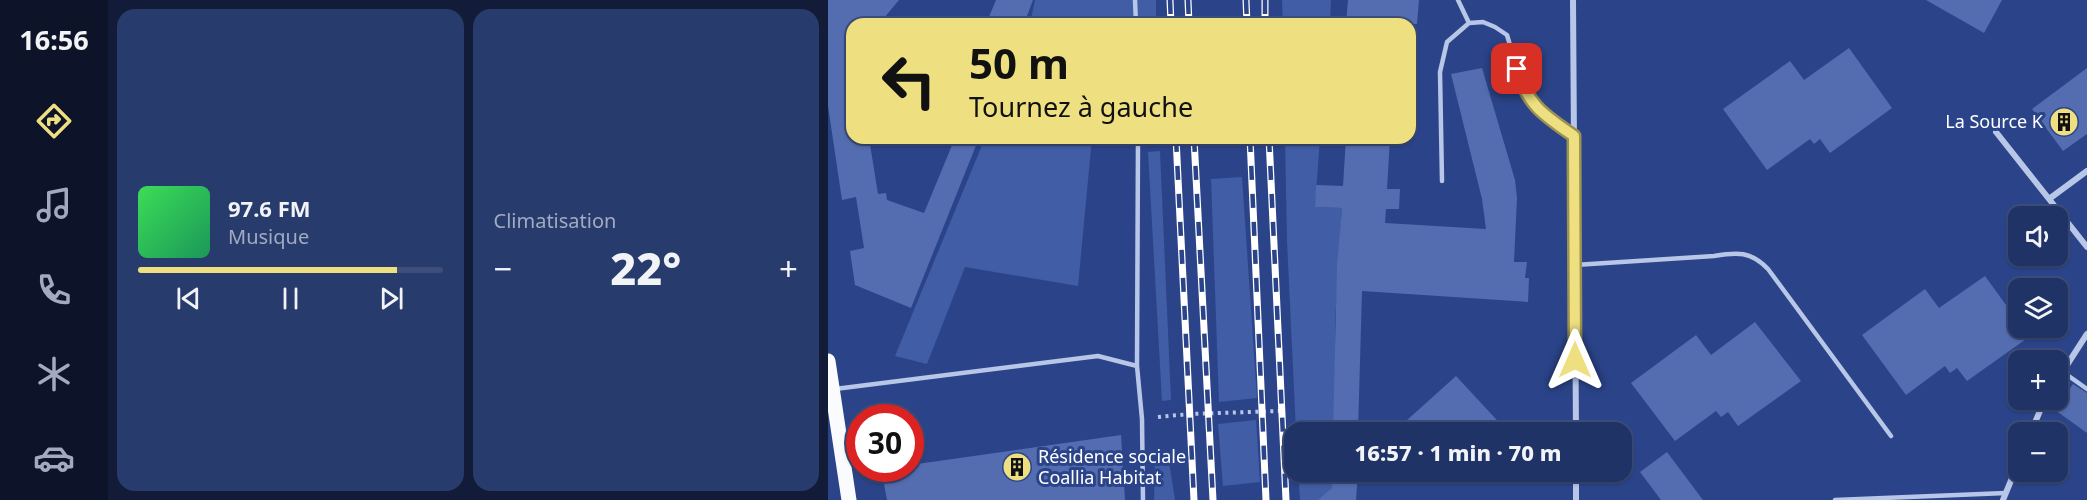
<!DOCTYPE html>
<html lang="fr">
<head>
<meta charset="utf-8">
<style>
  :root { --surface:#203367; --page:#283b6d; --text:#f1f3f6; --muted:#a2aac0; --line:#3d4e7b; --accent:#eee080 }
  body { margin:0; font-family:"Noto Sans",sans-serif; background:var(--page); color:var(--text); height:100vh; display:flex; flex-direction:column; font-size:22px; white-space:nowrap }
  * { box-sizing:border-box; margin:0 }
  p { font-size:20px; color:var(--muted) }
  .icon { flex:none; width:33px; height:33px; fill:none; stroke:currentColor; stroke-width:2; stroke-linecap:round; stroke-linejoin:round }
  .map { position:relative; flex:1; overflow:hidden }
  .sheet { display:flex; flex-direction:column; gap:9px; padding:9px; background:#121c39; width:720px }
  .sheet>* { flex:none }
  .banner { position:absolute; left:18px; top:18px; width:570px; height:126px; border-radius:18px; box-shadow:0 2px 4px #0004,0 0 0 2px var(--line); background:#eee080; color:#111; overflow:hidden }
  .buttons { position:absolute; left:1180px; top:206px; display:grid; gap:12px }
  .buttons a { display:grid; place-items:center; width:60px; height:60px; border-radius:12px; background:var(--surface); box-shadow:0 2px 4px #0004,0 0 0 2px var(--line); font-size:30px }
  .speed { position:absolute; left:18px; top:404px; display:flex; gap:12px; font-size:30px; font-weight:700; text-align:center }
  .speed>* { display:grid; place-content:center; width:78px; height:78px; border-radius:50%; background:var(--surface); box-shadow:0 2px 4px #0004,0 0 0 2px var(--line); line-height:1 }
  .speed .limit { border:9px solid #d22; background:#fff; color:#111 }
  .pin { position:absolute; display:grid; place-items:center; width:51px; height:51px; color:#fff; margin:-26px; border-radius:12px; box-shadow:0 3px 9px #0006 }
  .me { position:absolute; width:66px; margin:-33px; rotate:0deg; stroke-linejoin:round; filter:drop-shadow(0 0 4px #0008) }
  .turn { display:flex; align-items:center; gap:21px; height:126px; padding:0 24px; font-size:27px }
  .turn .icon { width:78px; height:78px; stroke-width:2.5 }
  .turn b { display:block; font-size:42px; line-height:51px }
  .big { font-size:45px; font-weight:800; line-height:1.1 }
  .sheet .tile { flex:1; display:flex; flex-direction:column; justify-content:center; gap:9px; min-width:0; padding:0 21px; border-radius:18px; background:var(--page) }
  .song { display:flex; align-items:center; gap:18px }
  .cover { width:72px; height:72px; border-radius:9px; background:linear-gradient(135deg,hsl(130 70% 55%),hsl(150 70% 35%)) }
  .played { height:6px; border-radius:3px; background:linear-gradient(90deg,var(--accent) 85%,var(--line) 85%) }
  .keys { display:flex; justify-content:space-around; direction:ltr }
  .heat { display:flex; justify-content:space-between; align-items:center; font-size:33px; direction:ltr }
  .sheet .tiles { flex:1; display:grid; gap:9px; grid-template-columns:repeat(2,1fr) }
  .trip { position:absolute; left:456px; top:422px; width:348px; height:60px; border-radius:18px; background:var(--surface); box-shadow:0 2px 4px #0004,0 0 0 2px var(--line); font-weight:800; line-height:60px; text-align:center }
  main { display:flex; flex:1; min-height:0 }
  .dock { display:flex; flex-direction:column; width:108px; justify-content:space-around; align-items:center; background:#0d1429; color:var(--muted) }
  .dock .icon { width:42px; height:42px }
  .dock .current { color:var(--accent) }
  .dock b { font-size:27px; color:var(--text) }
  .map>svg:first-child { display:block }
</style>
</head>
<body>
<main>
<nav class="dock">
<b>16:56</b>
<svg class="icon current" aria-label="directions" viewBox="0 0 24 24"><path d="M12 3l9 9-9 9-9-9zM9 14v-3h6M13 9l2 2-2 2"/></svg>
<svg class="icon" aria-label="music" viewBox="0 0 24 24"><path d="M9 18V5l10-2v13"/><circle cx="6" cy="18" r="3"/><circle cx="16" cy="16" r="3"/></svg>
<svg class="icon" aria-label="phone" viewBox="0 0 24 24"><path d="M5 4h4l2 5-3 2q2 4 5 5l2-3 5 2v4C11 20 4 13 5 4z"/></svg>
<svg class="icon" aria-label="climate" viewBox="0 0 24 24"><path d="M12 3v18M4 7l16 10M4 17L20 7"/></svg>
<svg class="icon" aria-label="car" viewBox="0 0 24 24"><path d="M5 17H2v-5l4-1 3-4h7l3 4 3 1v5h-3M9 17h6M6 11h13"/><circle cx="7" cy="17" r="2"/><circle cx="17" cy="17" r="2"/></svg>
</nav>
<section class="sheet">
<div class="tiles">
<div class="tile">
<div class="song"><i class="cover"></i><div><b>97.6 FM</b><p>Musique</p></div></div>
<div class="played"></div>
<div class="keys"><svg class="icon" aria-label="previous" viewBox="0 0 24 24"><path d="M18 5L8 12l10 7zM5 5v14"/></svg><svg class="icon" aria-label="pause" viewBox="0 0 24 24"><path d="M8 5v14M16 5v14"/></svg><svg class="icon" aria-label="next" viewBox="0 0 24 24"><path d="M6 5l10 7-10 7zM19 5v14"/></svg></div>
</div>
<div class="tile"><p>Climatisation</p>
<div class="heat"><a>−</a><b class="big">22°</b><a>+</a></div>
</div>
</div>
</section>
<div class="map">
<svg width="1259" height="500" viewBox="0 0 1259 500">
  <rect width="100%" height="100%" fill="#2b4489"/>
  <path fill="#405da5" d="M 207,0 L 328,0 L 328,24 L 202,24 Z
    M 454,0 L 503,0 L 502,24 L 455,24 Z
    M 157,138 L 264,138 L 250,286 L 137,267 L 99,364 L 67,356 Z
    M 457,138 L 492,138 L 487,207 L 514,208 L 507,322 L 508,432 L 468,432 L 459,241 Z
    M 332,151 L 343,400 L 334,401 L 320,152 Z
    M 414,177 L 429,398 L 391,402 L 383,179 Z
    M 428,420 L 432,482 L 395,486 L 390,424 Z
    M 340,455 L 347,500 L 326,500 L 327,458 Z
    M 470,471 L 508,471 L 508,500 L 472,500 Z"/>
  <path fill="#536db0" d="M 0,0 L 71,0 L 51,24 L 24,24 L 24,138 L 41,138 L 50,194 L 58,193 L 59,200 L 96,213 L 127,138 L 151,138 L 83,308 L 27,285 L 22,251 L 36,248 L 28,197 L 14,200 L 0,106 Z
    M 168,0 L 205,0 L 196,24 L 158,24 Z
    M 520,0 L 591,0 L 589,24 L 518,24 Z
    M 1098,0 L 1174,0 L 1156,33 Z
    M 1021,48 L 1064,108 L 1002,153 L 992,139 L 986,144 L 982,139 L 939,170 L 895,109 L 962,61 L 976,80 Z
    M 654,68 L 687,180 L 689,198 L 686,262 L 699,262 L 697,278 L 701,278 L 700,302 L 534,291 L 530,432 L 505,432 L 509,265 L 514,208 L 487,207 L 488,185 L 515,186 L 518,138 L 562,138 L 559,189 L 572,189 L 571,209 L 558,209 L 557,223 L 658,229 L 654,199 L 623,74 Z
    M 1259,68 L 1259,134 L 1235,151 L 1204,109 Z
    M 1157,276 L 1191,323 L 1191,327 L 1194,327 L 1201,337 L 1139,381 L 1129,368 L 1122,373 L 1117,366 L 1078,395 L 1034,335 L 1097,289 L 1111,308 Z
    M 927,322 L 973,381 L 910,426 L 900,412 L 893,417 L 888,411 L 847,441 L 803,383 L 868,335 L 883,355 Z
    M 628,376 L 679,431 L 678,432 L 588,432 L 578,421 Z
    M 1245,384 L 1259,393 L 1259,433 L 1227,410 Z
    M 293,435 L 297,500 L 59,500 L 53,468 L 82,468 L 82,465 Z
    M 839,452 L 875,500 L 833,500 L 812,472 Z
    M 504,471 L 530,471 L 528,500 L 490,500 L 504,488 Z"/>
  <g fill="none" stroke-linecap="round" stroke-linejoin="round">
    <path stroke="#b8c6e8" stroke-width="4" stroke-dasharray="3 4.5" stroke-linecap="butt" d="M 330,417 L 362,414 L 453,411"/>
    <path stroke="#b8c6e8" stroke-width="4.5" d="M 307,0 L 308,24
      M 630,0 L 641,23
      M 310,138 L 309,366 L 314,419 L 315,500
      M 614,181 L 612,72 L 619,42 L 641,23 L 655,22 L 667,27 L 679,35 L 695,89 L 714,114 L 746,136
      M 747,265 L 886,256 C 909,252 923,251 940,269 L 1063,436
      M 1235,372 L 1259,389
      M 7,389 L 270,356 L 309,366
      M 1007,500 L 1178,493"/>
    <path stroke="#b8c6e8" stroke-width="6" d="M 745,0 L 748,432
      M 1168,132 L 1259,247
      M 1221,199 L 1259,171
      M 1230,379 L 1259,334
      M 1203,432 L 1217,399
      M 748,471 L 748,500
      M 1175,500 L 1191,461"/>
    <path stroke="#fafbfe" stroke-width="15" d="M 0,361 L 21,500"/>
    <g stroke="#fff" stroke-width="7">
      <path id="rail" d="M 342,0 L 343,24
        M 360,0 L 361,24
        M 418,0 L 419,24
        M 437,0 L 437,24
        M 348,138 L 366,500
        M 366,138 L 385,500
        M 422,138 L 438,500
        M 441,138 L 458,500"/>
    </g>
    <use href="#rail" stroke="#2b4489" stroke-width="4.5" stroke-dasharray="14" stroke-linecap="butt"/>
  </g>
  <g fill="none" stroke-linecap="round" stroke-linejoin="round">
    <g stroke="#9b9253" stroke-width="15">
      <path id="route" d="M 689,69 C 700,106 716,115 746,136 L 747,360"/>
    </g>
    <use href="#route" stroke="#eee080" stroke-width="10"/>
  </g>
  <defs>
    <g id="building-disc" transform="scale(1.5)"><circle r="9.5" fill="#eee080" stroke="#2b4489"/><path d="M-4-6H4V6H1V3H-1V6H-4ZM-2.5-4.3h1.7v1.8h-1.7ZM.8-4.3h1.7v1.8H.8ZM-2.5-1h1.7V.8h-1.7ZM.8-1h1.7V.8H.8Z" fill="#111"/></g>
  </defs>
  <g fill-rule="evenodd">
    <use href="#building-disc" x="1236" y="122"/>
    <use href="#building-disc" x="189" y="467"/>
  </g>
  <g text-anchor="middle" stroke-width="6" stroke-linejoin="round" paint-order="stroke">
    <g font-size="18" fill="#fff" stroke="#2b4489" text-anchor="end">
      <text x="1215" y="128">La Source K</text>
      <text x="210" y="463" text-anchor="start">Résidence sociale<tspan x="210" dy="21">Coallia Habitat</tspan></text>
    </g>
  </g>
</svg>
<div class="buttons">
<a><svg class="icon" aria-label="sound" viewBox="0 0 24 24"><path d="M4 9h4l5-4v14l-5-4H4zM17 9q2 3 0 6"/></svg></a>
<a><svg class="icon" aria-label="layers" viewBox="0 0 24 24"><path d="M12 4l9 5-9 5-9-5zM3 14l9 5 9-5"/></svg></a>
<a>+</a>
<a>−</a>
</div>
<div class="speed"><div class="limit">30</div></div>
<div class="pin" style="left:689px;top:69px;background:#d93025"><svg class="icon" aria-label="arrive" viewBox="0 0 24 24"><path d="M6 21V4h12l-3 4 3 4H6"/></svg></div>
<svg class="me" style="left:747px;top:360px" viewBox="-20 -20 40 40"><path d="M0-17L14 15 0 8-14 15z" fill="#eee080" stroke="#fff" stroke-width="4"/></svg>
<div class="trip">16:57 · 1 min · 70 m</div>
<div class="banner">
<div class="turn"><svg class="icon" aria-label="left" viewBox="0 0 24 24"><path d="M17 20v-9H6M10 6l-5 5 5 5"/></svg><div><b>50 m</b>Tournez à gauche</div></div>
</div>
</div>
</main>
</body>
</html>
